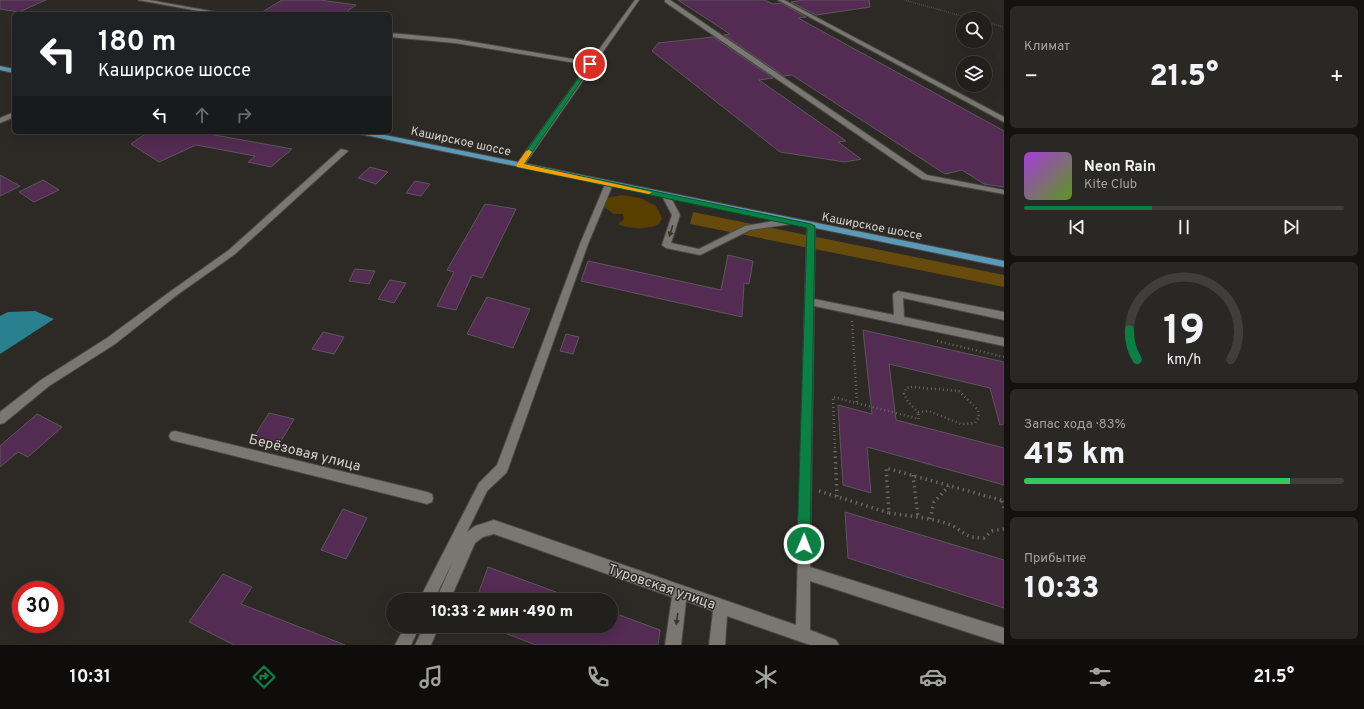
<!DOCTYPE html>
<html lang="ru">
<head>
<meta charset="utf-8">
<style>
  :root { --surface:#22201c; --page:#2a2825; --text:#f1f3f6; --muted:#a2a3a3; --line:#3f3e3b; --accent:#0b8043 }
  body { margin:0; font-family:Overpass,sans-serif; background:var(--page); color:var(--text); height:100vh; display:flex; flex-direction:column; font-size:15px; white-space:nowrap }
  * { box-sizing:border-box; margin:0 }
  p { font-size:13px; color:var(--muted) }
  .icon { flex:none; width:22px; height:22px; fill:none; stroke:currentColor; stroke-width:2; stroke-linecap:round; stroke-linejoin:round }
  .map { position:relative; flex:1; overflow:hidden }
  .drawer { display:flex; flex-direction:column; gap:6px; padding:6px; background:#13120f; width:360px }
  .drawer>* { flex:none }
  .banner { position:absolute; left:12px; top:12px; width:380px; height:122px; border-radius:6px; box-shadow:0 4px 16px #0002,0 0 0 1px var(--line); background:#202124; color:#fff; overflow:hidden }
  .controls { position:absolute; left:956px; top:12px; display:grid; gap:8px }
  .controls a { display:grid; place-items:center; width:36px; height:36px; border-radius:50%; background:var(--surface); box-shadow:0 4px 16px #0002,0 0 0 1px var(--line); font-size:20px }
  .speed { position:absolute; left:12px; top:581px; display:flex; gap:8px; font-size:20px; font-weight:700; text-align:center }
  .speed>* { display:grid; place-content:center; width:52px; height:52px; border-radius:50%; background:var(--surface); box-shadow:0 4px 16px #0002,0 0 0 1px var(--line); line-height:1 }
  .speed .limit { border:6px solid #d22; background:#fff; color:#111 }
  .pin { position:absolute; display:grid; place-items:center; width:34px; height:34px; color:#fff; margin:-17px; border:2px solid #fff; border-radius:50%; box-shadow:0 1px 4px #0007 }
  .me { position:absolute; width:44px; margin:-22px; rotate:1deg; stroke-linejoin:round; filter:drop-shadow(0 0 3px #0008) }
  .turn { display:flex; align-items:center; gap:14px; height:84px; padding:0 20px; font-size:18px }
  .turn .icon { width:52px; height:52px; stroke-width:2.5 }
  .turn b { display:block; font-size:28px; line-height:34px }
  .lanes { display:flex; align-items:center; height:38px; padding:0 20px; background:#0003; justify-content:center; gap:20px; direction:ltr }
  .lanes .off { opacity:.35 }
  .big { font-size:30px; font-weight:800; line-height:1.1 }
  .drawer .card { flex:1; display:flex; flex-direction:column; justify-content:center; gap:6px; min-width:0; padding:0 14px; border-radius:6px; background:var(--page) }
  .drawer .dial { align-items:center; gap:0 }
  .dial svg { height:104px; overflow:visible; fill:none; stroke:var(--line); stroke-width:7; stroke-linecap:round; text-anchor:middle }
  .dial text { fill:var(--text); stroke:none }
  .song { display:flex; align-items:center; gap:12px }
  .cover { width:48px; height:48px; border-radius:6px; background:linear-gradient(135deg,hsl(280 70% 55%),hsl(90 70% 35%)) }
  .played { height:4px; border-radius:2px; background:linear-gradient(90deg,var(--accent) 40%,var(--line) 40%) }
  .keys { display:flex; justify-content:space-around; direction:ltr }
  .heat { display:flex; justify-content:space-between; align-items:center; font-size:22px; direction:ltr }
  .charge { height:6px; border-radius:3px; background:linear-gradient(90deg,#34c759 83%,var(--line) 0) }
  .trip { position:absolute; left:386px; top:593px; width:232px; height:40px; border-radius:20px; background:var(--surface); box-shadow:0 4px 16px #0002,0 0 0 1px var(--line); font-weight:800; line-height:40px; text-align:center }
  .dock { display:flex; height:64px; justify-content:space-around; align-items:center; background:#0e0d0b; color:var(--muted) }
  .dock .icon { width:28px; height:28px }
  .dock .selected { color:var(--accent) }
  .dock b { font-size:18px; color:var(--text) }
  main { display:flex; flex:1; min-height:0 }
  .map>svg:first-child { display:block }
</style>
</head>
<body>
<main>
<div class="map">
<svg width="1004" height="645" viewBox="0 0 1004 645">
  <rect width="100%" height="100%" fill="#2d2a26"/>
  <path fill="#583f00" d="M 622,195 L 640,198 L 656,206 L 662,218 L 659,224 C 649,230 628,229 618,224 L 624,219 L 623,214 L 614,214 L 604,207 L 606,198 Z"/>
  <path fill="#664b0c" d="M 693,212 L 1004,275 L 1004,287 L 690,224 Z"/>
  <path fill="#29808f" d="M 35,311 L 54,319 L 0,354 L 0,316 L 8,312 Z"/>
  <path fill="#542b52" stroke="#5b575b" d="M 0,0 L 46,0 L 19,12 L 0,9 Z
    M 282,0 L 320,0 L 356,5 L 343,14 L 259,14 Z
    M 678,0 L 765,0 L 773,4 L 781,3 L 806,17 L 798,18 L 1004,131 L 1004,187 L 984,184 L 962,170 L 945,174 L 792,75 L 784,76 L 724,35 L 730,34 Z
    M 804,0 L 869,0 L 870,7 L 816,15 L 791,2 Z
    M 713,37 L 773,78 L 759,80 L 846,141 L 838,142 L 861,159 L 845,162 L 780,152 L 652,51 L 658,43 Z
    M 148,132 L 198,132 L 292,149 L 271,167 L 248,162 L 255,156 L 196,145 L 159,162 L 131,144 Z
    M 370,167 L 388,172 L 376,184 L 358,178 Z
    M 0,175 L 20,186 L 0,196 Z
    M 43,180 L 59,190 L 34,202 L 19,192 Z
    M 415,181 L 430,184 L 421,196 L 406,193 Z
    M 485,204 L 516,209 L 482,278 L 472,275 L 456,310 L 437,306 L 454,272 L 447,270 Z
    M 728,255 L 753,261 L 749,284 L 744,283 L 742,317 L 581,281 L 588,261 L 721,290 Z
    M 355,269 L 375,271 L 369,284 L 349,281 Z
    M 390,280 L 406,283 L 394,303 L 378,299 Z
    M 487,297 L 530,309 L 513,348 L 467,334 Z
    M 863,330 L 1004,362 L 1004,424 L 1000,425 L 990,388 L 889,364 L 896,420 L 1004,448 L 1004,485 L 867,447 L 871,493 L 843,485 L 838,405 L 872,414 Z
    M 323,332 L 344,337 L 334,354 L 312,349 Z
    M 566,334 L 579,337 L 573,354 L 560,351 Z
    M 269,413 L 294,419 L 277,448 L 251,442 Z
    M 37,414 L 62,427 L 28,457 L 18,452 L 0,467 L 0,446 Z
    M 343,509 L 367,518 L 346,559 L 321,550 Z
    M 845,512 L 1004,560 L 1004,608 L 848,558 Z
    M 488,567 L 575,599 L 574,600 L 476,600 Z
    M 223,574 L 252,587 L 241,604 L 345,645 L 234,645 L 189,622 Z
    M 611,612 L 660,630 L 658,645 L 536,645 L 489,627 L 611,626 Z"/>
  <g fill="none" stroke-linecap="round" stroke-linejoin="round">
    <g stroke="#4a4844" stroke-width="2">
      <path id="minor" d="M 138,0 L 149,0 L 227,14 L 215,14 Z
        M 635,0 L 639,0 L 523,167 L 520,167 L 516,165 L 588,65 L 455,43 L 390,37 L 390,33 L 455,39 L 590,62 Z
        M 665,0 L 670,0 L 927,175 L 1004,190 L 1004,194 L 922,179 L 665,2 Z
        M 778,0 L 784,0 L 1004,117 L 1004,122 Z
        M 14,112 L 14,117 L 0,123 L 0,118 Z
        M 341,149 L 348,151 L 235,254 L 177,295 L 115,344 L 49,386 L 4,423 L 0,424 L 0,412 L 41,380 L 107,338 L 171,291 L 229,250 Z
        M 606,182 L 612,182 L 613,184 L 588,244 L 508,469 L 506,473 L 487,491 L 467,532 L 475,526 L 494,520 L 796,625 L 807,226 L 811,223 L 815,226 L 814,299 L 894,315 L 893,294 L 898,291 L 1004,312 L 1004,320 L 903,298 L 904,317 L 1004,338 L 1004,346 L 814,306 L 810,567 L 1004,628 L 1004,644 L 810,581 L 810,630 L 836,640 L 839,645 L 810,645 L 727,616 L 725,645 L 709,645 L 713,611 L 686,601 L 681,645 L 665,645 L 672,597 L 494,534 L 483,537 L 475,543 L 450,600 L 436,600 L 453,561 L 434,600 L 419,600 L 479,483 L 497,465 L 580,244 Z
        M 663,194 L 669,194 L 680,215 L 671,243 L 699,249 L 745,226 L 791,218 L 795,221 L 791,224 L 750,230 L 700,255 L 666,248 L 662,245 L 672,215 L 662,196 Z
        M 175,431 L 427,492 L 432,494 L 433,498 L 432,502 L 427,504 L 171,440 L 169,436 L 171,432 Z
        M 405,626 L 420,626 L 411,645 L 395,645 Z
        M 424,626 L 439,626 L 431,645 L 415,645 Z"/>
    </g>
    <g stroke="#4a4844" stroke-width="2">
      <path id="major" d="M 0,66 L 14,69 L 14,73 L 0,70 Z
        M 357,132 L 370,132 L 1004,261 L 1004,267 L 360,134 Z"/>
    </g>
    <path stroke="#696662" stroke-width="1.5" stroke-dasharray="0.5 1.5" stroke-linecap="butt" d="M 904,0 L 973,19
      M 985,22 L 1004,27"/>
    <path stroke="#696662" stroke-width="2.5" stroke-dasharray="1 3" stroke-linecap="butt" d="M 852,321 L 857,403
      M 937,341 L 1004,357
      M 911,387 L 959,391 L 978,410 L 979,417 L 975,423 L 961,424 L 929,411 L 918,412 L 908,402 L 904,394 L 906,388 Z
      M 835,452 L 833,397 L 919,419 L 918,412"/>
    <path stroke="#696662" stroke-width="3.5" stroke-dasharray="1.5 4" stroke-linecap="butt" d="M 835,451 L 837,497
      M 913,475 L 918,517
      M 819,491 L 889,513 L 886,468 L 1004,501
      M 1002,501 L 1004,508
      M 889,513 C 908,516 929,517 948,524 C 965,530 961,538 984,538 L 992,531 L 1004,529
      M 930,519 L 934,502 L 949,486"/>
    <use href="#minor" fill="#7a7772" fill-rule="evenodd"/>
    <use href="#major" fill="#5b99b6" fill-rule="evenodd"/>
  </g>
  <defs><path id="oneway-solid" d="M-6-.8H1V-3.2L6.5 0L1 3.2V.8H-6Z"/></defs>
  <g fill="#393631">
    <use href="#oneway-solid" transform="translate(671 231) rotate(108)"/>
    <use href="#oneway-solid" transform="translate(677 619) rotate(98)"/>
  </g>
  <path fill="#0b8043" stroke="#07532c" d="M 590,62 L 593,64 L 524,164 L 811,224 L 815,226 L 810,544 L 808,548 L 804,550 L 799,548 L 797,544 L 807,228 L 517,167 L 517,164 Z"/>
  <path fill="#f59e0b" d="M 529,150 L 532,152 L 524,164 L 652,192 L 649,194 L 517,167 L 516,165 L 526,151 Z"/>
  <g text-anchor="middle" stroke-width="3" stroke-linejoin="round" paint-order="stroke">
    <g font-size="12" fill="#d3d1ce" stroke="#2d2a26">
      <text transform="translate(461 141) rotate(12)" y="4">Каширское шоссе</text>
      <text transform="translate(872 226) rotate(11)" y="4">Каширское шоссе</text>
    </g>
    <g font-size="14" fill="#d3d1ce" stroke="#2d2a26">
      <text transform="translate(305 452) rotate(14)" y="5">Берёзовая улица</text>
      <text transform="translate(662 586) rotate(19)" y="5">Туровская улица</text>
    </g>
  </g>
</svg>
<div class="controls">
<a><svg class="icon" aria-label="search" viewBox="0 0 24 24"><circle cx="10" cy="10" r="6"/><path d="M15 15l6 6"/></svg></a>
<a><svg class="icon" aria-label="layers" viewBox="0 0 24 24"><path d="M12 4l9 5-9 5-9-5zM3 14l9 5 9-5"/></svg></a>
</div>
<div class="speed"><div class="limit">30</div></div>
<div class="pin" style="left:590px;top:64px;background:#d93025"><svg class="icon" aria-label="arrive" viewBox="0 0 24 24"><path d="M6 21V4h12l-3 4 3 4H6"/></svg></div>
<svg class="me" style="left:804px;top:544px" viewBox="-20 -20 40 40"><circle r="17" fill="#0b8043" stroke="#fff" stroke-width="3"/><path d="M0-11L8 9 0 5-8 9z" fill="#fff"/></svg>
<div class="trip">10:33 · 2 мин · 490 m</div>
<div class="banner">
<div class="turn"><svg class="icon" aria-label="left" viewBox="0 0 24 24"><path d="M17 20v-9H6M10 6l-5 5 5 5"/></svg><div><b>180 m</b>Каширское шоссе</div></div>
<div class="lanes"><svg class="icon" aria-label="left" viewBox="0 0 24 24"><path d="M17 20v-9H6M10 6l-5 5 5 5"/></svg><svg class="icon off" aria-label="ahead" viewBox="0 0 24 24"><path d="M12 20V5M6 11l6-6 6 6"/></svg><svg class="icon off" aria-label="right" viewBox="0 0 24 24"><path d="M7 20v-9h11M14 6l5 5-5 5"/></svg></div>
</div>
</div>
<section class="drawer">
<div class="card"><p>Климат</p>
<div class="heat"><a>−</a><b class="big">21.5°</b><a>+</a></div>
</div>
<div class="card">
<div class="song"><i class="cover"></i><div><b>Neon Rain</b><p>Kite Club</p></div></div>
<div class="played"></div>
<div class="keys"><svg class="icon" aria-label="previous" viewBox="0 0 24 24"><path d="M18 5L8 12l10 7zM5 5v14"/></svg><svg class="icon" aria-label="pause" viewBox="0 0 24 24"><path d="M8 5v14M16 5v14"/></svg><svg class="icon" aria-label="next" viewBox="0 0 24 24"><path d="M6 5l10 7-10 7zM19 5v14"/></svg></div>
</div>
<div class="card dial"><svg viewBox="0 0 100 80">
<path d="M14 69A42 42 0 1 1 86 69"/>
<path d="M14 69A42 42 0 0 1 8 46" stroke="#0b8043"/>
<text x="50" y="56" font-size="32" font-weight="700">19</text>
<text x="50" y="72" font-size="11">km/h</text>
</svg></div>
<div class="card"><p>Запас хода · 83%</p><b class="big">415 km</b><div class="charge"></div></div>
<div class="card"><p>Прибытие</p><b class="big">10:33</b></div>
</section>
</main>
<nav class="dock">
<b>10:31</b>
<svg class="icon selected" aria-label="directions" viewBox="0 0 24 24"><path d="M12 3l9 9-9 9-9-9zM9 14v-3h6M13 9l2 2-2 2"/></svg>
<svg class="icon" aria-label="music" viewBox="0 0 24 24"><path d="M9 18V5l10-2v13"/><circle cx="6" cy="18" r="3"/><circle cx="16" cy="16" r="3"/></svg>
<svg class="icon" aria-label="phone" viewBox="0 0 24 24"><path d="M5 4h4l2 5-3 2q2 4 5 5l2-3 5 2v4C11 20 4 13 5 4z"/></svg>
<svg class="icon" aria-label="climate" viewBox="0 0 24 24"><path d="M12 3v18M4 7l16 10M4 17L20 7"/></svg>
<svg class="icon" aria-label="car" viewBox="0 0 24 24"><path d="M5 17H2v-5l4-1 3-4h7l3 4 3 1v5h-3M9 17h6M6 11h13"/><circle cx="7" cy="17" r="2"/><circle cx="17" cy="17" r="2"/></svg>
<svg class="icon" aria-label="filters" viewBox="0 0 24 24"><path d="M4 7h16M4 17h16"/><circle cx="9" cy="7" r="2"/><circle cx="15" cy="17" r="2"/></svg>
<b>21.5°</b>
</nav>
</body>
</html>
